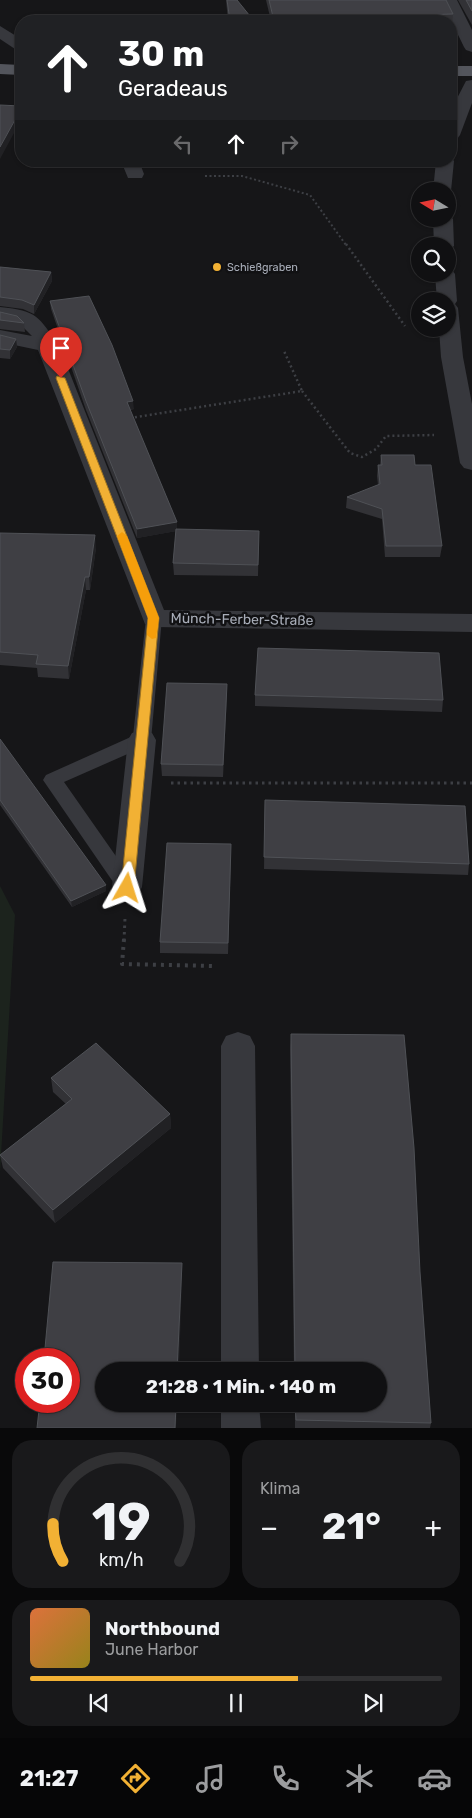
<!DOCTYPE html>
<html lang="de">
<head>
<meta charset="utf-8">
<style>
  :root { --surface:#101012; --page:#19191b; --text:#f1f3f6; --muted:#9c9d9f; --line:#303032; --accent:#f2b134 }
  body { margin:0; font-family:Rubik,sans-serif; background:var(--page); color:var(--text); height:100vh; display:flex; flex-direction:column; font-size:19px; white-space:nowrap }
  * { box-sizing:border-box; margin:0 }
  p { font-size:16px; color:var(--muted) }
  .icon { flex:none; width:28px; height:28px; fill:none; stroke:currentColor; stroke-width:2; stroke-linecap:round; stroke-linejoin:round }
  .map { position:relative; height:1428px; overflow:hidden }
  .sheet { display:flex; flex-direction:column; gap:12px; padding:12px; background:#09090a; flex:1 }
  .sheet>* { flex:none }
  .hud { position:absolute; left:15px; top:15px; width:442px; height:152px; border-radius:20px; box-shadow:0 1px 4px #0004,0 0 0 1px var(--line); background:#202124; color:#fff; overflow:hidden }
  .needle { width:32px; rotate:280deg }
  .tools { position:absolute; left:411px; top:182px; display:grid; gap:10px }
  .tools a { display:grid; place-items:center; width:45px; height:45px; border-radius:50%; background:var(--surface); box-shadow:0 1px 4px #0004,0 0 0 1px var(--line); font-size:25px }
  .speed { position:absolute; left:15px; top:1348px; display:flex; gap:10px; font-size:25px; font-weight:700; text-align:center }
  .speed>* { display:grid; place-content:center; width:65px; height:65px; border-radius:50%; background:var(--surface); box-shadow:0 1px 4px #0004,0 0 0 1px var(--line); line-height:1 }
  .speed .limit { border:8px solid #d22; background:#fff; color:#111 }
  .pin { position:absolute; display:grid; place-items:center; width:42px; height:42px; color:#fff; margin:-51px -21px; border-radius:50% 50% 50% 0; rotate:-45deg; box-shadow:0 0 5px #0007 }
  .pin .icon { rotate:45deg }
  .me { position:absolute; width:55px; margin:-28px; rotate:6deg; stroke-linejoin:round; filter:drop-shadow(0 0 4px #0008) }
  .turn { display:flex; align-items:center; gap:18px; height:105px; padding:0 20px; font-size:22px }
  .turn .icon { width:65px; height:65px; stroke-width:2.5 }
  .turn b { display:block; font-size:35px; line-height:42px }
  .lanes { display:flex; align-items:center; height:48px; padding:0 20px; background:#0003; justify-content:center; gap:25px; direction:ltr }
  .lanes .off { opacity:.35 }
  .big { font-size:38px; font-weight:700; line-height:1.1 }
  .sheet .card { flex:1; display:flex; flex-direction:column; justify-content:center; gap:8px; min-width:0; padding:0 18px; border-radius:20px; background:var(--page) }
  .sheet .dial { align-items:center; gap:0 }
  .dial svg { height:130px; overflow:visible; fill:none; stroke:var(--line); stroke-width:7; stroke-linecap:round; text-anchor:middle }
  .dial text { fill:var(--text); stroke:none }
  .song { display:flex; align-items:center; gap:15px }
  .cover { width:60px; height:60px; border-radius:8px; background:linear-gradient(135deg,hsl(20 70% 55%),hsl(50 70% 35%)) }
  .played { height:5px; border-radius:2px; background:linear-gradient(90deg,var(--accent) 65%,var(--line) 65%) }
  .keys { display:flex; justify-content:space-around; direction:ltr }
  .heat { display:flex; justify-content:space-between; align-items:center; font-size:28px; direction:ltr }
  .sheet .tiles { flex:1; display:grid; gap:12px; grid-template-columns:1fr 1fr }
  .card:last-child { grid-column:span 2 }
  .trip { position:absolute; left:95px; top:1362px; width:292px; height:50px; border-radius:25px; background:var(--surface); box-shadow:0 1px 4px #0004,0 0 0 1px var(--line); font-weight:700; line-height:50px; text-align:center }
  .menu { display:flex; height:80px; justify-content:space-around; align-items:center; background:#060607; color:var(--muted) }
  .menu .icon { width:35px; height:35px }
  .menu .on { color:var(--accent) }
  .menu b { font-size:22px; color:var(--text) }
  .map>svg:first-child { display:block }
</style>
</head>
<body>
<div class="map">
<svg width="472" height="1428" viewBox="0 0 472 1428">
  <rect width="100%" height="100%" fill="#161618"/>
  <path fill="#1c231d" d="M 0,886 L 15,915 L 0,1173 Z"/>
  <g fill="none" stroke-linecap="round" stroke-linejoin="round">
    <path stroke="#3d3f44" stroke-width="2" stroke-dasharray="2 2.5" stroke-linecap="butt" d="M 205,176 L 242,176 L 310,195 L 346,245"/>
    <path stroke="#3d3f44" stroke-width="2.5" stroke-dasharray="2 3" stroke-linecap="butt" d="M 346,244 L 405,326
      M 302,391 L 350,453 L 362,457 L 376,449 L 386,436 L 434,435
      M 130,418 L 302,391 L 284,351"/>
    <path stroke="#3d3f44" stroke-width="3" stroke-dasharray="2.5 4" stroke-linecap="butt" d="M 171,783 L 472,783
      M 124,941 L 125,918"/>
    <path stroke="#3d3f44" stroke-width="4" stroke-dasharray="3 5" stroke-linecap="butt" d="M 124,939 L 122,964 L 214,966"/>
    <path fill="#37383d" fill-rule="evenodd" d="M 154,613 L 160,614 L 162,618 L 151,740 L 148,745 L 64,782 L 134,882 L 137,887 L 134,892 L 127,895 L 120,892 L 43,780 L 46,775 L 133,736 L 146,618 L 148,614 Z"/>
    <path fill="#37383d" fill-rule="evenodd" d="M 441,0 L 457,0 L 472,30 L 472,52 L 466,50 L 464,47 Z
      M 472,80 L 472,103 L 460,135 L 457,139 L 451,140 L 451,110 L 466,81 Z
      M 451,157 L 454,161 L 451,191 L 448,195 L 448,191 L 433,191 L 436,161 L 451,161 Z
      M 121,161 L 139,161 L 144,174 L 142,178 L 128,178 Z
      M 448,214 L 453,219 L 454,246 L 448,251 L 448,246 L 434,246 L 433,219 L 448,219 Z
      M 448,269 L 452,270 L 455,274 L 457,301 L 455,304 L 458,308 L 463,357 L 472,404 L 472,470 L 464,468 L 460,463 L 441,357 L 439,329 L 448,329 L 448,301 L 437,301 L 435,274 L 448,274 Z
      M 0,307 C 38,311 38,316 59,346 L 164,610 L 472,614 L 472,632 L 154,627 L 145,624 L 38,350 L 0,342 L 0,330 L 32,336 L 19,323 L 0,319 Z
      M 142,730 L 152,733 L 156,740 L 142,887 L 138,895 L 127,899 L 116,895 L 112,887 L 128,740 L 132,733 Z
      M 238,1032 L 250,1036 L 255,1046 L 259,1371 L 221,1371 L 221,1046 L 226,1036 Z
      M 221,1404 L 259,1404 L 261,1428 L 221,1428 Z"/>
    <path fill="#37383d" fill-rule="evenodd" d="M 0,26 L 21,39 L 21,51 L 15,49 L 0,39 Z"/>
    <path fill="#53555c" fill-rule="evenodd" d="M 0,64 L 21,65 L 21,75 L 0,74 Z
      M 451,66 L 472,66 L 472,76 L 451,76 Z"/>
  </g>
  <path fill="#323236" d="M 226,0 L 237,0 L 254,21 L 228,21 Z
    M 266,0 L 446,0 L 453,14 L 452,26 L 451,21 L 271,21 Z
    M 458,0 L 472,0 L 472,25 Z
    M 0,267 L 51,272 L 52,281 L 34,314 L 23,309 L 0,306 Z
    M 50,301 L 134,409 L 130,410 L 177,522 L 177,529 L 259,531 L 258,576 L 174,575 L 173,563 L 176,531 L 137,538 L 86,410 L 51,309 Z
    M 0,312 L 24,323 L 25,332 L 0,329 Z
    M 0,335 L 16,339 L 17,347 L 10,359 L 0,358 Z
    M 381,455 L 415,465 L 442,546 L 440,557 L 385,557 L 382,519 L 346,508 L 347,497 L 378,485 L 377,476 L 378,465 L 380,465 Z
    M 0,533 L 96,548 L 90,590 L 86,590 L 69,679 L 38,677 L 37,668 L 0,665 Z
    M 227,695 L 223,777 L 162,776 L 161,764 Z
    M 255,695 L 443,700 L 442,712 L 255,706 Z
    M 0,739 L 106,891 L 72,907 L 0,805 Z
    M 265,800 L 469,864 L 468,875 L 264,869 Z
    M 231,855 L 228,954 L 160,953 L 160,942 Z
    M 291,1034 L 420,1272 L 431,1423 L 430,1428 L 295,1428 L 295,1404 L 379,1404 L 379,1371 L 294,1371 L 290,1048 Z
    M 51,1078 L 170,1114 L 171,1128 L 55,1223 L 3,1168 L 0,1155 L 66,1104 L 53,1092 Z"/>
  <path fill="#212124" d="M 21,109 L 21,120 L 0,159 L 0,147 Z
    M 51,272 L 52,281 L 34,314 L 34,305 Z
    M 16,339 L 17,347 L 10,359 L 10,350 Z
    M 133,401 L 134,409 L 127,410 L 127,402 Z
    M 177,522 L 177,531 L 137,538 L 137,529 Z
    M 95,535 L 96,548 L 90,590 L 89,577 Z
    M 85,577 L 86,590 L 69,679 L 68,666 Z
    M 227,684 L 227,695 L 223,777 L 223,765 Z
    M 231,844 L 231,855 L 228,954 L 228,943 Z
    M 106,885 L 106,891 L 72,907 L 71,901 Z
    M 170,1114 L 171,1128 L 55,1223 L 53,1210 Z
    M 182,1263 L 182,1278 L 179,1371 L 177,1371 Z
    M 176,1404 L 177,1404 L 176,1428 L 175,1428 Z"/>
  <path fill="#3f3f44" stroke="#4f5156" d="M 227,0 L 237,0 L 254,21 L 230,21 Z
    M 269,0 L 446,0 L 453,14 L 384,16 L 386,21 L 274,21 Z
    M 466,0 L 472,0 L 472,11 Z
    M 0,105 L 21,106 L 21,109 L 0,147 Z
    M 0,267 L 51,272 L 34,305 L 22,300 L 0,297 Z
    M 89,296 L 112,345 L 133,401 L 127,402 L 177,522 L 137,529 L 86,401 L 50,301 Z
    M 0,312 L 17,316 L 24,323 L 0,320 Z
    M 0,335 L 16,339 L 10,350 L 0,349 Z
    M 381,455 L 414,455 L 415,465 L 431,465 L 442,546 L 386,546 L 382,509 L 347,497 L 380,484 L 378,465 L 382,465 Z
    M 176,529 L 259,531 L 258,565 L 173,563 Z
    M 0,533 L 95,535 L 89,577 L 85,577 L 68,666 L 36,664 L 38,655 L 0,652 Z
    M 258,648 L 439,653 L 443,700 L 255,695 Z
    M 167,683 L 227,684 L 223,765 L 161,764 Z
    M 0,739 L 106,885 L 71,901 L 0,800 Z
    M 265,800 L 465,806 L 469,864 L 264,857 Z
    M 167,843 L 231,844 L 228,943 L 160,942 Z
    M 291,1034 L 404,1035 L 414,1148 L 420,1272 L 431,1423 L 296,1420 L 295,1404 L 379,1404 L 379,1371 L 295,1371 Z
    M 96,1043 L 170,1114 L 53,1210 L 0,1155 L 72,1099 L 51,1078 Z
    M 53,1262 L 182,1263 L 177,1371 L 104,1371 L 104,1404 L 176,1404 L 175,1428 L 37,1428 L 40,1401 L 69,1401 L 69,1359 L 44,1359 Z"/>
  <path fill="#f2b134" stroke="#9d7322" d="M 57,376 L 65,378 L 159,618 L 134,888 L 127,892 L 121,888 L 148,618 L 56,378 Z"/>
  <path fill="#f59e0b" d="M 122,532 L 127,536 L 159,618 L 156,638 L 152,639 L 147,635 L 148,618 L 117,536 Z"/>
  <circle fill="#f2b134" stroke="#111113" stroke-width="2" cx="217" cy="267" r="5"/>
  <g text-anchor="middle" stroke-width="5" stroke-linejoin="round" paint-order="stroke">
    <g font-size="11" fill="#a8adb8" stroke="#111113" text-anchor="start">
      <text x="227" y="271">Schießgraben</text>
    </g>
    <g font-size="14" fill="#a8adb8" stroke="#111113">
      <text transform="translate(242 619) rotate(1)" y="5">Münch-Ferber-Straße</text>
    </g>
  </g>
</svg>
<div class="tools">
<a><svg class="needle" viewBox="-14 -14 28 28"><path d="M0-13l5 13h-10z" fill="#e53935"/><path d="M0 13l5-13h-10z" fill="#9c9d9f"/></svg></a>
<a><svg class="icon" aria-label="search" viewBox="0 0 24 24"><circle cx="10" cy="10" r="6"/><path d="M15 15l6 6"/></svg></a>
<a><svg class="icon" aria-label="layers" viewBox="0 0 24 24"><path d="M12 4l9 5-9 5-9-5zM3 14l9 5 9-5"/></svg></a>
</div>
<div class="speed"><div class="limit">30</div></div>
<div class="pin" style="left:61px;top:378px;background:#d93025"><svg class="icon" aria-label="arrive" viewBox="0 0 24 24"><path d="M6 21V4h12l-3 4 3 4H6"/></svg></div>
<svg class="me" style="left:127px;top:888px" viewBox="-20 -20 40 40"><path d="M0-17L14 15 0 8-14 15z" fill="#f2b134" stroke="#fff" stroke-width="4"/></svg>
<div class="trip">21:28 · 1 Min. · 140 m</div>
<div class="hud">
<div class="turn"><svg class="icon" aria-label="ahead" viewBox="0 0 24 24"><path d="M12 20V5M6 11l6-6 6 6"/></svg><div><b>30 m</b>Geradeaus</div></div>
<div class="lanes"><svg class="icon off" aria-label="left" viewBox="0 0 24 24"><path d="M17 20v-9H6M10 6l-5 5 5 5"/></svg><svg class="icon" aria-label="ahead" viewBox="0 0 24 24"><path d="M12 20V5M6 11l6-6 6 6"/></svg><svg class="icon off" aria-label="right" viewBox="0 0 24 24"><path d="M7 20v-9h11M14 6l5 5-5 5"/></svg></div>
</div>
</div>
<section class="sheet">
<div class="tiles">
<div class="card dial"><svg viewBox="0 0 100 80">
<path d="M14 69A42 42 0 1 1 86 69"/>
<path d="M14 69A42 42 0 0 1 8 46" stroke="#f2b134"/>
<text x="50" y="56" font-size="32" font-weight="700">19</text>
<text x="50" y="72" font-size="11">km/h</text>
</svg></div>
<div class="card"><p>Klima</p>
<div class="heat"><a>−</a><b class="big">21°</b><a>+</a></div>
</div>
<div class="card">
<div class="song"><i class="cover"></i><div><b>Northbound</b><p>June Harbor</p></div></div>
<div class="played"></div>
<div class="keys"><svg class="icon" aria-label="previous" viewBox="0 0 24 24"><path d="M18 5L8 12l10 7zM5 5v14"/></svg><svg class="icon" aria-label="pause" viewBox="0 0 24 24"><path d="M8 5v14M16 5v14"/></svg><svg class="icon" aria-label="next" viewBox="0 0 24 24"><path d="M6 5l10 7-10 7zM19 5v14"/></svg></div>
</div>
</div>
</section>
<nav class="menu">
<b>21:27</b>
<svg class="icon on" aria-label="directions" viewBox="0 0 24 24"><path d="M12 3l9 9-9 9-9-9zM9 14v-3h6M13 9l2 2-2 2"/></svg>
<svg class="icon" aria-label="music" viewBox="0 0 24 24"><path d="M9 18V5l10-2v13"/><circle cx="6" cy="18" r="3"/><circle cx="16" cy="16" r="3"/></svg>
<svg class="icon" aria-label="phone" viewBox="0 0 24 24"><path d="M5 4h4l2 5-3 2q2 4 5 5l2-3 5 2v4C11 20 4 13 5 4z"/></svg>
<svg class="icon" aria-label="climate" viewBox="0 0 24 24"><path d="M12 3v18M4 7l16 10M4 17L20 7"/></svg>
<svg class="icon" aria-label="car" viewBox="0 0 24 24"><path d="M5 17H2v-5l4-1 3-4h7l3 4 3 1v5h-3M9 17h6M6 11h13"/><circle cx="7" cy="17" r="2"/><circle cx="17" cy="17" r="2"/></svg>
</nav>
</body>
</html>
